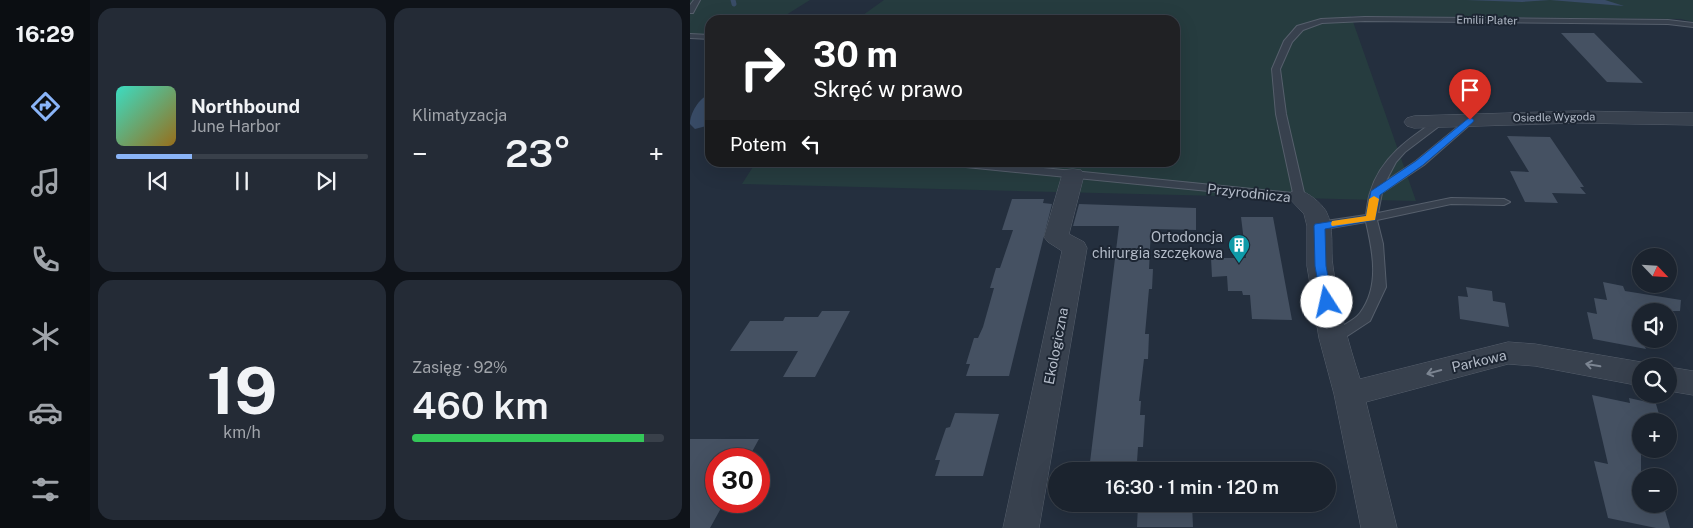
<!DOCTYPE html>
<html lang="pl">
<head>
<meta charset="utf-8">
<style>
  :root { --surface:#1b232e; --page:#242b36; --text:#f1f3f6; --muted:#a0a4aa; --line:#39404a; --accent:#8ab4f8 }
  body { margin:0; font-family:"Public Sans",sans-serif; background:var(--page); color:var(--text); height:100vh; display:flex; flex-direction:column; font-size:19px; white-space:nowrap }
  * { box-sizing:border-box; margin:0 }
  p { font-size:16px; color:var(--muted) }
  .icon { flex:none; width:28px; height:28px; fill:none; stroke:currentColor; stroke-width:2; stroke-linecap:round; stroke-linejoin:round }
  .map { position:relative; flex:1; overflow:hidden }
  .details { display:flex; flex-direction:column; gap:8px; padding:8px; background:#0f1319; width:600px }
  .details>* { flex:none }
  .banner { position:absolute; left:15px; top:15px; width:475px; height:152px; border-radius:15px; box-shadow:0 5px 20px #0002,0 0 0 1px var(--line); background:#202124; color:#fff; overflow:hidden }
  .needle { width:32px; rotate:115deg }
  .controls { position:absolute; left:942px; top:248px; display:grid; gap:10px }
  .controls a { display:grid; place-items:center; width:45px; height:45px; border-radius:50%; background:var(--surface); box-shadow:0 5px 20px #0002,0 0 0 1px var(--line); font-size:25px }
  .speed { position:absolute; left:15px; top:448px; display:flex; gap:10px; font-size:25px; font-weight:700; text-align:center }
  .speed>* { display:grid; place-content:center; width:65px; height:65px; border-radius:50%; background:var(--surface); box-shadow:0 5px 20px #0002,0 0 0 1px var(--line); line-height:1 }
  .speed .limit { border:8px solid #d22; background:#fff; color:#111 }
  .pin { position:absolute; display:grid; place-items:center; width:42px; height:42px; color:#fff; margin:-51px -21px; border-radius:50% 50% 50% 0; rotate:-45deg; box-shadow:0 0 5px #0007 }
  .pin .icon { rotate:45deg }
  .me { position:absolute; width:55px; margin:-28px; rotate:350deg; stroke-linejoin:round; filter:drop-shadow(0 0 4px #0008) }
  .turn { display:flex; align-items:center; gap:18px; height:105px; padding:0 25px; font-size:22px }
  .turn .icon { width:65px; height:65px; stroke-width:2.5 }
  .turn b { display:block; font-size:35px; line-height:42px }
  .then { display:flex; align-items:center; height:48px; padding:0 25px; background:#0003; gap:10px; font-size:19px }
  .big { font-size:38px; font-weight:600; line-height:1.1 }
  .details .tile { flex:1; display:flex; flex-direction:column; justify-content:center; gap:8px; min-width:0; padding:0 18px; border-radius:15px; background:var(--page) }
  .details .dial { align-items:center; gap:0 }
  .dial b { font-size:65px; line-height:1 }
  .song { display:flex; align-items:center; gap:15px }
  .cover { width:60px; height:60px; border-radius:8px; background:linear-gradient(135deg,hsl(170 70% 55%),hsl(40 70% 35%)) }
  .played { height:5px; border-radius:2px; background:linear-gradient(90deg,var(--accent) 30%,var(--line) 30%) }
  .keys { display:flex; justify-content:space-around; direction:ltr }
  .heat { display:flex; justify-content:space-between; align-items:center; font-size:28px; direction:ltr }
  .charge { height:8px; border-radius:4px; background:linear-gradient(90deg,#34c759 92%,var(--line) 0) }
  .details .tiles { flex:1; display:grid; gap:8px; grid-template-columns:repeat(2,1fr) }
  .trip { position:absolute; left:358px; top:462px; width:288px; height:50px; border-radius:25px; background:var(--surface); box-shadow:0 5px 20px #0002,0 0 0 1px var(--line); font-weight:600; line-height:50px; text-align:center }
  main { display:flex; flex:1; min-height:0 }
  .dock { display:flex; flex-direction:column; width:90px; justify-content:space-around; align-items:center; background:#0b0e12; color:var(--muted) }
  .dock .icon { width:35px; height:35px }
  .dock .current { color:var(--accent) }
  .dock b { font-size:22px; color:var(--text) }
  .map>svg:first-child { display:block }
</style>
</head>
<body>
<main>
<nav class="dock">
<b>16:29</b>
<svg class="icon current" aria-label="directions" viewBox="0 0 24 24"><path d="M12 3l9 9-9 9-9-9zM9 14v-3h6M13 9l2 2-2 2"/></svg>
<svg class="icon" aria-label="music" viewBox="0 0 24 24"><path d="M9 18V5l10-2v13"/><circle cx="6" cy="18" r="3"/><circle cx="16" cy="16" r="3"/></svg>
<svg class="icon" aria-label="phone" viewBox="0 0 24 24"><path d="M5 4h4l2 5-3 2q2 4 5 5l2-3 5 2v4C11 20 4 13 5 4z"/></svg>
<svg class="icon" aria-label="climate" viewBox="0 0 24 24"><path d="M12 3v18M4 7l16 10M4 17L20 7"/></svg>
<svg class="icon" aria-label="car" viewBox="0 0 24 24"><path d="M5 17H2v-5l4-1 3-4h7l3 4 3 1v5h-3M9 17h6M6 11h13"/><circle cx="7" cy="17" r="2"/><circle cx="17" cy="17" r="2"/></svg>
<svg class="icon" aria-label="filters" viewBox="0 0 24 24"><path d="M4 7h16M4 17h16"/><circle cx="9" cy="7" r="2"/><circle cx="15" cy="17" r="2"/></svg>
</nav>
<section class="details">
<div class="tiles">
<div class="tile">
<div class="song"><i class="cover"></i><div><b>Northbound</b><p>June Harbor</p></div></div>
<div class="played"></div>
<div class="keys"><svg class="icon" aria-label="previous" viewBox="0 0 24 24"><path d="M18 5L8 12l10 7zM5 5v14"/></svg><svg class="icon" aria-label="pause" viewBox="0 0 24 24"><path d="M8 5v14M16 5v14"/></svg><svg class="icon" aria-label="next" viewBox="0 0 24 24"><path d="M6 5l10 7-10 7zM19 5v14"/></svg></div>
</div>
<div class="tile"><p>Klimatyzacja</p>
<div class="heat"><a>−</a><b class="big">23°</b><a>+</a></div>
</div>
<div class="tile dial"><b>19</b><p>km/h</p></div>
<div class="tile"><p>Zasięg · 92%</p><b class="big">460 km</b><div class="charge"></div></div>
</div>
</section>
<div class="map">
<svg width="1003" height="528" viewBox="0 0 1003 528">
  <rect width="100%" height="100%" fill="#242f3e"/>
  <path fill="#263c3f" d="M 0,0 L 120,0 L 88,20 L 20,20 L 20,34 L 0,34 Z
    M 194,0 L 1003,0 L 1003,22 L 991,19 L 661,16 L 726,201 L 52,184 L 66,162 L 485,162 L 485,20 L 166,20 Z"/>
  <path fill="#394c67" d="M 776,0 L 915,0 L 934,6 L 860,0 L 832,2 Z
    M 20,94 L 20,125 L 5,129 L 0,124 C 0,113 9,98 20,94 Z"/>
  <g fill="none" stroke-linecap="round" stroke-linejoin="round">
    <path stroke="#394c67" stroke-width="5" d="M 43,0 L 44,4"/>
  </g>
  <path fill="#455162" d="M 871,33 L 904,33 L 953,83 L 917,82 Z
    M 817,136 L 860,137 L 894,187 L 890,187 L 896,194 L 862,193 L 868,203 L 835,202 L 820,171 L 839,172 Z
    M 322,199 L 354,199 L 353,203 L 362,204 L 331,327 L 319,376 L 276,376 L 280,364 L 276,364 L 284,338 L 288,338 L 293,327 L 304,288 L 300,288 L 306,268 L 310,268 L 323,230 L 312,230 Z
    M 389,204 L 506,208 L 506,230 L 461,229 L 459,269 L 463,269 L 462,289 L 459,289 L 455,334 L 459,334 L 458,359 L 454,359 L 449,401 L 451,401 L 450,415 L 455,415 L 453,447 L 448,447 L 447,462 L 400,462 L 429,226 L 383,226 Z
    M 551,217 L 583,217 L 602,320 L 562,319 L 560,295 L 553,295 L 552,291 L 538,291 L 537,276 L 522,277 L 521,258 L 556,258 Z
    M 913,282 L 933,286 L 935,291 L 991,300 L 990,311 L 951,311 L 951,339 L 956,349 L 903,339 L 897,312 L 907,314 L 904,298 L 917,300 Z
    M 776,287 L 802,291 L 803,301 L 815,303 L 819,327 L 770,319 L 768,296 L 778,297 Z
    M 132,311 L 160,311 L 125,377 L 93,377 L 108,351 L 40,351 L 60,321 L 93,321 L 95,317 L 128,317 Z
    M 902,395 L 940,403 L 939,398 L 966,404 L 971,421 L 951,421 L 951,471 L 964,473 L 965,476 L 951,476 L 951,504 L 973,504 L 980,528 L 966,528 L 918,518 L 904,461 L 918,464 Z
    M 265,413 L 309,414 L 293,476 L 245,476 L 250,460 L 245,460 L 256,428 L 260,427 Z
    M 0,439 L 69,439 L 58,459 L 26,459 L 26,501 L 35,501 L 20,528 L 0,528 Z
    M 448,504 L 502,504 L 503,527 L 447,527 Z"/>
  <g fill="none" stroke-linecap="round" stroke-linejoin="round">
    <g stroke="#565f6c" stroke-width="2">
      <path id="lane" d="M 4,0 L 10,0 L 3,13 L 0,13 L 0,5 Z
        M 675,17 L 978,20 L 1003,23 L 1003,27 L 978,24 L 675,21 L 632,23 L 613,30 L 602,42 L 590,69 L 596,114 L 615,197 L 609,200 L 256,165 L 251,162 L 293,162 L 603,193 L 586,114 L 582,69 L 594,41 L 607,26 L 631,19 Z
        M 0,34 L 20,35 L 20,39 L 0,38 Z
        M 780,117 L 783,118 L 783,122 L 734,165 L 692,193 L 688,213 L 761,198 L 814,199 L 820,202 L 814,205 L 761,204 L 687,220 L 693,244 L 696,287 L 680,321 L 648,342 L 643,343 L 638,342 L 636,338 L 638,334 C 648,328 664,321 670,313 C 690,287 683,252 676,222 L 629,230 L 623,226 L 629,222 L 676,215 C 677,208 678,198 680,193 C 690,158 719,138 748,119 L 751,118 L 756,121 L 715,152 L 706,162 L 696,181 L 726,161 Z"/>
    </g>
    <g stroke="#565f6c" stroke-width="1">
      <path id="street" d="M 886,111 L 1003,113 L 1003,125 L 886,123 L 724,128 L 717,126 L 714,122 L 717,118 L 724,116 Z
        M 383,169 L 391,170 L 394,175 L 379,234 L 394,242 L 397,248 L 349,528 L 313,528 L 372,251 L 358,242 L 354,237 L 372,175 L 375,170 Z
        M 609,190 C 619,193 630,202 636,211 C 645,228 640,249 643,267 C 648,305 658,342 670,379 L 818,342 L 845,344 L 951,362 L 962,366 L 951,366 L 951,386 L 845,366 L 818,364 L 676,402 L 707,528 L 671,528 L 644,394 L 629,338 L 617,266 L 617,226 L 614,214 L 598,197 L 601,192 Z
        M 979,367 L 1003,371 L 1003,395 L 979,391 Z"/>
    </g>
    <use href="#lane" fill="#38414e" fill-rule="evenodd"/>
    <use href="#street" fill="#38414e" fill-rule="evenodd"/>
  </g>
  <defs><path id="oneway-shaft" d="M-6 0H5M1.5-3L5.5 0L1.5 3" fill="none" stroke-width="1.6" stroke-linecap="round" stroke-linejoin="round" transform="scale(1.25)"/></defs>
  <g stroke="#7c8592">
    <use href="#oneway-shaft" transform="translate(903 365) rotate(-170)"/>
    <use href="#oneway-shaft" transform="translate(744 372) rotate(165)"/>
  </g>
  <path fill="#1a73e8" stroke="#114b97" d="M 780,117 L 784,120 L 783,122 L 733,165 L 690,195 L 685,220 L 635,229 L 636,266 L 643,302 L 637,306 L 632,305 L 625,266 L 624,226 L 625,224 L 676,216 L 681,191 L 726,161 Z"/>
  <path fill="#f59e0b" d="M 684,196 L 689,199 L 685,220 L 642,226 L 641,224 L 642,221 L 676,216 L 679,199 Z"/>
  <defs>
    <g id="building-pin" transform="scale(1.125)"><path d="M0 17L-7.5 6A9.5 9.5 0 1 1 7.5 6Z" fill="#0f9aa8" stroke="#1d2633"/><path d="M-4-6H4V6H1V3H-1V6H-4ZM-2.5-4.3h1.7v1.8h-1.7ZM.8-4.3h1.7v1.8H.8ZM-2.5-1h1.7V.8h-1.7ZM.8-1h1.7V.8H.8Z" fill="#fff"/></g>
  </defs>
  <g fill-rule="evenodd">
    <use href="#building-pin" x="549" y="245"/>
  </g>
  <g text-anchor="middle" stroke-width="4" stroke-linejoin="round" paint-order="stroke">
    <g font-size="11" fill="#b4bcc9" stroke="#1d2633">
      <text transform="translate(797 20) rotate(1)" y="4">Emilii Plater</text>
      <text transform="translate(864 117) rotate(-1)" y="4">Osiedle Wygoda</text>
    </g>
    <g font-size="14" fill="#b4bcc9" stroke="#1d2633">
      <text transform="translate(559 193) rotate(6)" y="5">Przyrodnicza</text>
      <text transform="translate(366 346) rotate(-79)" y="5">Ekologiczna</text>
      <text transform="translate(789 361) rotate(-13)" y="5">Parkowa</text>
    </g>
    <g font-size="14" fill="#b4bcc9" stroke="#1d2633" text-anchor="end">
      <text x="533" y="242">Ortodoncja<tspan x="533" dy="16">chirurgia szczękowa</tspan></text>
    </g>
  </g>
</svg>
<div class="controls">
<a><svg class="needle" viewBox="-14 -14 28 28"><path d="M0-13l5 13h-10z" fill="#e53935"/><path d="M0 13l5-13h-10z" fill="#a0a4aa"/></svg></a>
<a><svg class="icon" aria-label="sound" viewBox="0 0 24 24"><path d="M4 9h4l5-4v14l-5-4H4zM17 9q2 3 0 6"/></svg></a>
<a><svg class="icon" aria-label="search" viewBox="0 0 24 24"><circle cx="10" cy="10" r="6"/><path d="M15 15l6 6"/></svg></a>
<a>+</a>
<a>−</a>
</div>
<div class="speed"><div class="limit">30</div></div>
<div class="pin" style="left:780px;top:120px;background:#d93025"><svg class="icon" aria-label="arrive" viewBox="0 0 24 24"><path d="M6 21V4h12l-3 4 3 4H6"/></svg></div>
<svg class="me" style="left:637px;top:302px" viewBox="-20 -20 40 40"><circle r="19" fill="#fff"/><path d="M0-13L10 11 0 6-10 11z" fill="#1a73e8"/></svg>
<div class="trip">16:30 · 1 min · 120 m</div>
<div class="banner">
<div class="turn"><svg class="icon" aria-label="right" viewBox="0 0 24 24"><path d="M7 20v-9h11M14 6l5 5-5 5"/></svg><div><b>30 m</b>Skręć w prawo</div></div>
<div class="then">Potem<svg class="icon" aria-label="left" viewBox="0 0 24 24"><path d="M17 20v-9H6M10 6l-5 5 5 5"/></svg></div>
</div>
</div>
</main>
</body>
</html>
